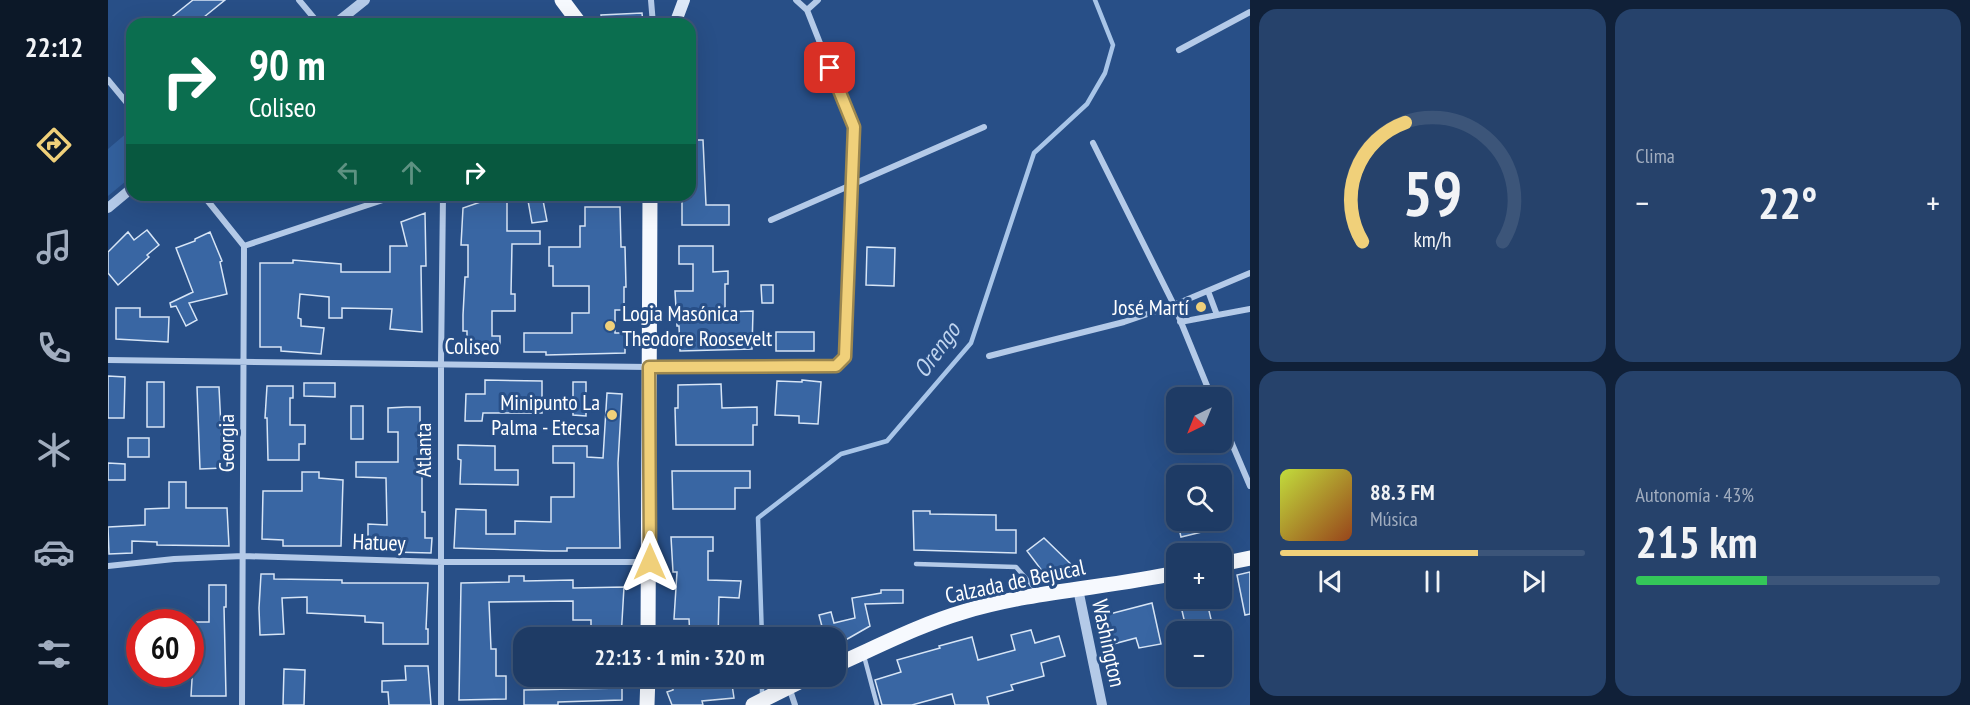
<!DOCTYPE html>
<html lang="es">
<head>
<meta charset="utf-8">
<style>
  :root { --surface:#1e3b65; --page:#26426b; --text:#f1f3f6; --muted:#a1adbf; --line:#3c5579; --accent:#f0d07a }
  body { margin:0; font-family:"PT Sans Narrow",sans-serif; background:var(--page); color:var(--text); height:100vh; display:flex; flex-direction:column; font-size:22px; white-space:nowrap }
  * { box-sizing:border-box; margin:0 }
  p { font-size:20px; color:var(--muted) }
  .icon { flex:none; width:33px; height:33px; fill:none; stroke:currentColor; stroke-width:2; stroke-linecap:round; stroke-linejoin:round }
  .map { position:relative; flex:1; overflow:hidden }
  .details { display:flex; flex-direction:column; gap:9px; padding:9px; background:#102038; width:720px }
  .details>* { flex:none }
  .banner { position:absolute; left:18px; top:18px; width:570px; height:183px; border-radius:18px; box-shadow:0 6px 24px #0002,0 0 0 2px var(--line); background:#0b6e4f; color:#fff; overflow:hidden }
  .needle { width:39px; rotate:223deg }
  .tools { position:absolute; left:1058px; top:387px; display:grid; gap:12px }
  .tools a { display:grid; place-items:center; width:66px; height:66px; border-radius:12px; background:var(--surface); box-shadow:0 6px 24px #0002,0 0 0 2px var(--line); font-size:30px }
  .speed { position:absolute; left:18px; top:609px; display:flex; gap:12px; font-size:30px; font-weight:700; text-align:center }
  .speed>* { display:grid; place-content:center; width:78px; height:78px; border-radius:50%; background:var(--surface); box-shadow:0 6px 24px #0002,0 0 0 2px var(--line); line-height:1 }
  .speed .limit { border:9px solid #d22; background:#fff; color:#111 }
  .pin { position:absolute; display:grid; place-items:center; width:51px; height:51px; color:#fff; margin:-26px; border-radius:12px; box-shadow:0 3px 9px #0006 }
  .me { position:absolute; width:66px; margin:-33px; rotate:0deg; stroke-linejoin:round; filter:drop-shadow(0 0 4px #0008) }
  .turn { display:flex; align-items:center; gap:21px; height:126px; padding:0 24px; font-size:27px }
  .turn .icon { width:78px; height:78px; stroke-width:2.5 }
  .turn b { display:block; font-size:42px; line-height:51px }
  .lanes { display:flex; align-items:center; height:57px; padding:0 24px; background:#0003; justify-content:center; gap:30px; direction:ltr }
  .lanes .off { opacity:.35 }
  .big { font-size:45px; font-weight:700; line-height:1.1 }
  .details .card { flex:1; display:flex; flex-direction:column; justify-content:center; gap:9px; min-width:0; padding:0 21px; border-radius:18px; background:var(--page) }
  .details .dial { align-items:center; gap:0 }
  .dial svg { height:156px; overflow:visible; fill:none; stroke:var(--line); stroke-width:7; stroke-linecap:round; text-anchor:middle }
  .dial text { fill:var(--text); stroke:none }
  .song { display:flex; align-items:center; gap:18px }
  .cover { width:72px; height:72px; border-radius:9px; background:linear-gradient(135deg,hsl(70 70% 55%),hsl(20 70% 35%)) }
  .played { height:6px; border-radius:3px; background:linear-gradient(90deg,var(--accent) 65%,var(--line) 65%) }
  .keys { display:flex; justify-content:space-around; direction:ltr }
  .heat { display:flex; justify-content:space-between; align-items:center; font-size:33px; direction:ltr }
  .charge { height:9px; border-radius:4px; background:linear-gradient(90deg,#34c759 43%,var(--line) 0) }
  .details .tiles { flex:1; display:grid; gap:9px; grid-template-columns:repeat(2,1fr) }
  .trip { position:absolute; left:405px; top:627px; width:333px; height:60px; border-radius:18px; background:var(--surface); box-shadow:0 6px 24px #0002,0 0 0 2px var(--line); font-weight:700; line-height:60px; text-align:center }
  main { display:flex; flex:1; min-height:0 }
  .dock { display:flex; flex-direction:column; width:108px; justify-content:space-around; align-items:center; background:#0c1828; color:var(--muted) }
  .dock .icon { width:42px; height:42px }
  .dock .active { color:var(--accent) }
  .dock b { font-size:27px; color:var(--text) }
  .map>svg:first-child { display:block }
</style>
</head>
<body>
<main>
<nav class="dock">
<b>22:12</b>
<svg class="icon active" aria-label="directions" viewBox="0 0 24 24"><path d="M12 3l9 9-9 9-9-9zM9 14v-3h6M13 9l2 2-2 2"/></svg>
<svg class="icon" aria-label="music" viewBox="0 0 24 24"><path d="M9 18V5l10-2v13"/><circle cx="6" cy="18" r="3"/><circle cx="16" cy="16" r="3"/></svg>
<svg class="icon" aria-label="phone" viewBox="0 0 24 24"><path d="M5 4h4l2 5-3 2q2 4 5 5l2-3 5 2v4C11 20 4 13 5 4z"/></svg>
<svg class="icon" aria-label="climate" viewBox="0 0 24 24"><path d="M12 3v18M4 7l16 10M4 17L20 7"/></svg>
<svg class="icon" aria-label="car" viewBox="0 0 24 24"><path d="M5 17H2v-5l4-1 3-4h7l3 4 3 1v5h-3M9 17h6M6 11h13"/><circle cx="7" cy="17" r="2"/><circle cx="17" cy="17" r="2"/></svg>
<svg class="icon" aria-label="filters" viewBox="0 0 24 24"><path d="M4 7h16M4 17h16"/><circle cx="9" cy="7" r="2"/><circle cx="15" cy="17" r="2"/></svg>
</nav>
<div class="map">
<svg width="1142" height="705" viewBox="0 0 1142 705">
  <rect width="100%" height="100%" fill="#284f87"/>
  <path fill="#33619e" d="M 20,132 L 24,137 L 24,176 L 0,196 L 0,149 Z"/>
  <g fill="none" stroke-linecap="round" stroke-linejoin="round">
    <path stroke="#a8c5e8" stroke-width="4.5" d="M 654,638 L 650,518 L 733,454 L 779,441 L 863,343 L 926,153 L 979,104 L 997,73 L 1005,45 L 987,0
      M 654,698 L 654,676"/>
  </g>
  <path fill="#3966a3" stroke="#d7e5f6" stroke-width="1.5" d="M 85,0 L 117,0 L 96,17 L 102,24 L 55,24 Z
    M 534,13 L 535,24 L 494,24 L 493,15 Z
    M 582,140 L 595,140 L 598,205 L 621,205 L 621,225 L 574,225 L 574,195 L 582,195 Z
    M 387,195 L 399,195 L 399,231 L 432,231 L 432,244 L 404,244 L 403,294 L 407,294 L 407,311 L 384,311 L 384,336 L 392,336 L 392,352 L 359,352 L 359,331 L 355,331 L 355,315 L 357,277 L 360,277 L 360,245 L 353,245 L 355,208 L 387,197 Z
    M 419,195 L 434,195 L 439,221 L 424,223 Z
    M 477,207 L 512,207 L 513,247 L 517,247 L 518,287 L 516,287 L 516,310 L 507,310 L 507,333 L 517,333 L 517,353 L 438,355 L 438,352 L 416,352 L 416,333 L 464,333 L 464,313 L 481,313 L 481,286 L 445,286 L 445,266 L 441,266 L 441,247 L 472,247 L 472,226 L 477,226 Z
    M 317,213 L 318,266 L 313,266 L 314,332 L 282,329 L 284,309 L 234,308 L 234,318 L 221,318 L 221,297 L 192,294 L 190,318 L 193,319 L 193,326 L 216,328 L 213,354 L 173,351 L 173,347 L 152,347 L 152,263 L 185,263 L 185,260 L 233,264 L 233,272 L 282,272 L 282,246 L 299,246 L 293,222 Z
    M 39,230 L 51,245 L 39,255 L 41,257 L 10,285 L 0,273 L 0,252 L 20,232 L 26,240 Z
    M 102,232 L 114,261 L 112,262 L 119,294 L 81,303 L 89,320 L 78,326 L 68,306 L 63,307 L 62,303 L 85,292 L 68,248 L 87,241 L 87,239 Z
    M 571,246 L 605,246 L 605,272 L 620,271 L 620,284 L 617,284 L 617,312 L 645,311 L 644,349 L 572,351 L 571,326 L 569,326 L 567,291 L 585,291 L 585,264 L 571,264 Z
    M 759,247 L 787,248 L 786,286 L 758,285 Z
    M 653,285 L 665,285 L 665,303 L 654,303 Z
    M 8,308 L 32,308 L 32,317 L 61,317 L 60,342 L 8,339 Z
    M 668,332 L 706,332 L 706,351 L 668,351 Z
    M 0,376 L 17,377 L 16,418 L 0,418 Z
    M 377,380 L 434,381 L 434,413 L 375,413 L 374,421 L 357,421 L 358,394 L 377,394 Z
    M 694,380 L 713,382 L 710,424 L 691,423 L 691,416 L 667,415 L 669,381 L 694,382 Z
    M 39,382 L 56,382 L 56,427 L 39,427 Z
    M 465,382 L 478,382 L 478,416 L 465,415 Z
    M 196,383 L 227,383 L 227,397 L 196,396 Z
    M 613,384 L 614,408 L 649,407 L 649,425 L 645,425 L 645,445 L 568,445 L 567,408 L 570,408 L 570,385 Z
    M 159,386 L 185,386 L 185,398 L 182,398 L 182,425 L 197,425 L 197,444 L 191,444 L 191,460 L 160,460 L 159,418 L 157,418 Z
    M 89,387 L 111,387 L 115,468 L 92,469 Z
    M 499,393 L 514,394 L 510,463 L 512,548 L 459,548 L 459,551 L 443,551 L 346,548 L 348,509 L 378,510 L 378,534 L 407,534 L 407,521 L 443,522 L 443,497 L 466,497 L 466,463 L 445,463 L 445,446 L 479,446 L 479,457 L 495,458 Z
    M 243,406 L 255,406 L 255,439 L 243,439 Z
    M 298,407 L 312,407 L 312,443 L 318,443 L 318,458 L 314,458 L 314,512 L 317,512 L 317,538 L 324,538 L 323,553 L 285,552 L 285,549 L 260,549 L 260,524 L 279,525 L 278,478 L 248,477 L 248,462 L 290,462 L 290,432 L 280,432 L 280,408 Z
    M 20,438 L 41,438 L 41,457 L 20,457 Z
    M 350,445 L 387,446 L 387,470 L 410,470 L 410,485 L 352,484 L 353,460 L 350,459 Z
    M 0,463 L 17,464 L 17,480 L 0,480 Z
    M 564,471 L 642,471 L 642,488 L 627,488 L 627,509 L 565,509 Z
    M 194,472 L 211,472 L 211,478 L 235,480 L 233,546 L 175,546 L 175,540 L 154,539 L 155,491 L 194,491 Z
    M 61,482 L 78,482 L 78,508 L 119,508 L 121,546 L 49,545 L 49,542 L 24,541 L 24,553 L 1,554 L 0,527 L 37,525 L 37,509 L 61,508 Z
    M 805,511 L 822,511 L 822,514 L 888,515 L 888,530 L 908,530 L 908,553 L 806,550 Z
    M 1069,520 L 1091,520 L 1094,532 L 1073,537 Z
    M 563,537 L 605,537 L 605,551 L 600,551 L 600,580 L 633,581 L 631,598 L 611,597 L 610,638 L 582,638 L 581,619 L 566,619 L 569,572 L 565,572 Z
    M 936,538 L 969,570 L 938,576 L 919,551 Z
    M 1142,572 L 1142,614 L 1137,615 L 1129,575 Z
    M 153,574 L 166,574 L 166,579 L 234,580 L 234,583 L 320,583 L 318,629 L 320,629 L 320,644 L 275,644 L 275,623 L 257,622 L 257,616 L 199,613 L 199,597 L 174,598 L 176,634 L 152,635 L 151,608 Z
    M 401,576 L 416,576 L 416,581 L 465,580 L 465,588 L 516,587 L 513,638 L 483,638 L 483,620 L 465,620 L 465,601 L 381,602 L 383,649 L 388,649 L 388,676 L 398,676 L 398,699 L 351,700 L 353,583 L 401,582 Z
    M 101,585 L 118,585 L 118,607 L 116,607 L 118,696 L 83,696 L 85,663 L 86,663 L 85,622 L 101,622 Z
    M 773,590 L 795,590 L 795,603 L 757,604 L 762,626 L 734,642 L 732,634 L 717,638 L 711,615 L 723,612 L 726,623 L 747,618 L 744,598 L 773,593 Z
    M 1071,598 L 1098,598 L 1106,632 L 1079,632 Z
    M 1044,603 L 1053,644 L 1031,648 L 1028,638 L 998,646 L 990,617 Z
    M 923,630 L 927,643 L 951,636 L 957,656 L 933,663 L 936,676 L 903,685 L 905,690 L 879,697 L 881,705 L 847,705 L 844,694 L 804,705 L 774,705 L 767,680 L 793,672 L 789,660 L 832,648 L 831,646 L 864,637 L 870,660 L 907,650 L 903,635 Z
    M 297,666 L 320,666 L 323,705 L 281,705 L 280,692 L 274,692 L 274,681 L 298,680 Z
    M 176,669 L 197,670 L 196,705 L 175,705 Z
    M 623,678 L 626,698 L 594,701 L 595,705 L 564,705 L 559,692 L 565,690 L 565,680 Z
    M 514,688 L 514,700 L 450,702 L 450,705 L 416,705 L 416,690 Z"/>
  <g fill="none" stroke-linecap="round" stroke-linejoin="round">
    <path stroke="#b4cae8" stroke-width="4.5" d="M 808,564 L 908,567 L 929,591
      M 756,656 L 769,705"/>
    <path stroke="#b4cae8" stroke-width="6" d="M 191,0 L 211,24
      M 543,0 L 545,24
      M 699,10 L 710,0
      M 1071,50 L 1142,12
      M 0,80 L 24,109
      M 985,143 L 1066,305 L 1104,398
      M 95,195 L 136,246 L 134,705
      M 663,220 L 876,127
      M 136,246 L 290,195
      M 1100,291 L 1109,315
      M 1072,322 L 1142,309
      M 881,356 L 1016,322 L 1066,305 L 1142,273
      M 0,360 L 541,367 L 728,366 L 737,358 L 745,127 L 699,10 L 688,0
      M 1113,418 L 1142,486
      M 0,566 L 66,559 L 135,556 L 334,562 L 539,562
      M 681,687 L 687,705
      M 333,705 L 333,364 L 335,195"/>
    <path stroke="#b4cae8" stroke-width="10" d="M 227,24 L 257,0
      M 0,208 L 24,188
      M 970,589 L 994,705"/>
    <path stroke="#dde8f7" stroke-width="12" d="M 567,24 L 576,0"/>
    <path stroke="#f6f9fe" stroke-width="15" d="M 454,0 L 472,24
      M 1113,564 L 1142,558
      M 540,638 L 542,195
      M 728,665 C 769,647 811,625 855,612 C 924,591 998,588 1068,573
      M 539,705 L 540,676
      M 645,705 L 703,676"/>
  </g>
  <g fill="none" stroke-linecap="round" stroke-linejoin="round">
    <g stroke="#9c874f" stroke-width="15">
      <path id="route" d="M 542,562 L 541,367 L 728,366 L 737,357 L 746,127 L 722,68"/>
    </g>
    <use href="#route" stroke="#f0d07a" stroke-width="10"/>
  </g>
  <g fill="#f0d07a" stroke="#284f87" stroke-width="2">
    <circle cx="1093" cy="307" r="6"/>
    <circle cx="502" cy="326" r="6"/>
    <circle cx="504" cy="415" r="6"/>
  </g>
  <g text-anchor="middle" stroke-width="6" stroke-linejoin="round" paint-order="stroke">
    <g font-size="22" fill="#fff" stroke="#284f87" text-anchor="end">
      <text x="1081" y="315">José Martí</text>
      <text x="514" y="321" text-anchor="start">Logia Masónica<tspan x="514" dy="25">Theodore Roosevelt</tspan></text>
      <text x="492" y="410">Minipunto La<tspan x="492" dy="25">Palma - Etecsa</tspan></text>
    </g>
    <g font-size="22" fill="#fff" stroke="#284f87">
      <text transform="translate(364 346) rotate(1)" y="8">Coliseo</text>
      <text transform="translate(118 443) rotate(-90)" y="8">Georgia</text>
      <text transform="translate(315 450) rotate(-90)" y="8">Atlanta</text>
      <text transform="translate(271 542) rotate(2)" y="8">Hatuey</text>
      <text transform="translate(907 581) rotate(-12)" y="8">Calzada de Bejucal</text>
      <text transform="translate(1001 643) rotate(78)" y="8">Washington</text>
    </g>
    <g font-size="24" font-style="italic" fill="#bfd4ef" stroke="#284f87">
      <text transform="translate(829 350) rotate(-54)" y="8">Orengo</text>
    </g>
  </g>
</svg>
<div class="tools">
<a><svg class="needle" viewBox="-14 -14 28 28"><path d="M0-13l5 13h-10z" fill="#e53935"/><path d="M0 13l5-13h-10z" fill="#a1adbf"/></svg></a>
<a><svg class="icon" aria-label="search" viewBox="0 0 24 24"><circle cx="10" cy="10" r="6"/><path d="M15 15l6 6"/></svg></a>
<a>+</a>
<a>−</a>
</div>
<div class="speed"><div class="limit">60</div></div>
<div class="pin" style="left:722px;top:68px;background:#d93025"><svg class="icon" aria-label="arrive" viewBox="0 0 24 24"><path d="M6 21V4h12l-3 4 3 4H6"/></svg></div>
<svg class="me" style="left:542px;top:562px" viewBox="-20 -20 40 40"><path d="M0-17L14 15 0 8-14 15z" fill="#f0d07a" stroke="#fff" stroke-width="4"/></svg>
<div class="trip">22:13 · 1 min · 320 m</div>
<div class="banner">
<div class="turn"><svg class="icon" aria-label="right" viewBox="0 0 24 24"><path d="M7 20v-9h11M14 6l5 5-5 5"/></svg><div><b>90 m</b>Coliseo</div></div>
<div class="lanes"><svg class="icon off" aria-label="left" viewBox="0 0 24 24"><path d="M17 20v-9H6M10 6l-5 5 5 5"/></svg><svg class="icon off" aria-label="ahead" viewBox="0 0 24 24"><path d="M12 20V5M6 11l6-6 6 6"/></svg><svg class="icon" aria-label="right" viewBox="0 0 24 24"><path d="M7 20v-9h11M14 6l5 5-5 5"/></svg></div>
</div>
</div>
<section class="details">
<div class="tiles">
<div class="card dial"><svg viewBox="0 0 100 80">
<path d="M14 69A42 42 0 1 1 86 69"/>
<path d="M14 69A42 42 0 0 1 36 8" stroke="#f0d07a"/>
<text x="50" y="56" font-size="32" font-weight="700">59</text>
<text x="50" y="72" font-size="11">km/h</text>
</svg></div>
<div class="card"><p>Clima</p>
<div class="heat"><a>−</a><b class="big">22°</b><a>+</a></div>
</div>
<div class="card">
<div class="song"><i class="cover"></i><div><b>88.3 FM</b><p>Música</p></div></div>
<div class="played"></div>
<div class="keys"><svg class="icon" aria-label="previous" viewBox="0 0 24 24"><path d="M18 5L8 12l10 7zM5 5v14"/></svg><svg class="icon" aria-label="pause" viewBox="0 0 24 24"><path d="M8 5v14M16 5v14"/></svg><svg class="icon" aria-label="next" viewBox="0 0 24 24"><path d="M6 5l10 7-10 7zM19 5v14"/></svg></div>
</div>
<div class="card"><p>Autonomía · 43%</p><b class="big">215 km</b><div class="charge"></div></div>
</div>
</section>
</main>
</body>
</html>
